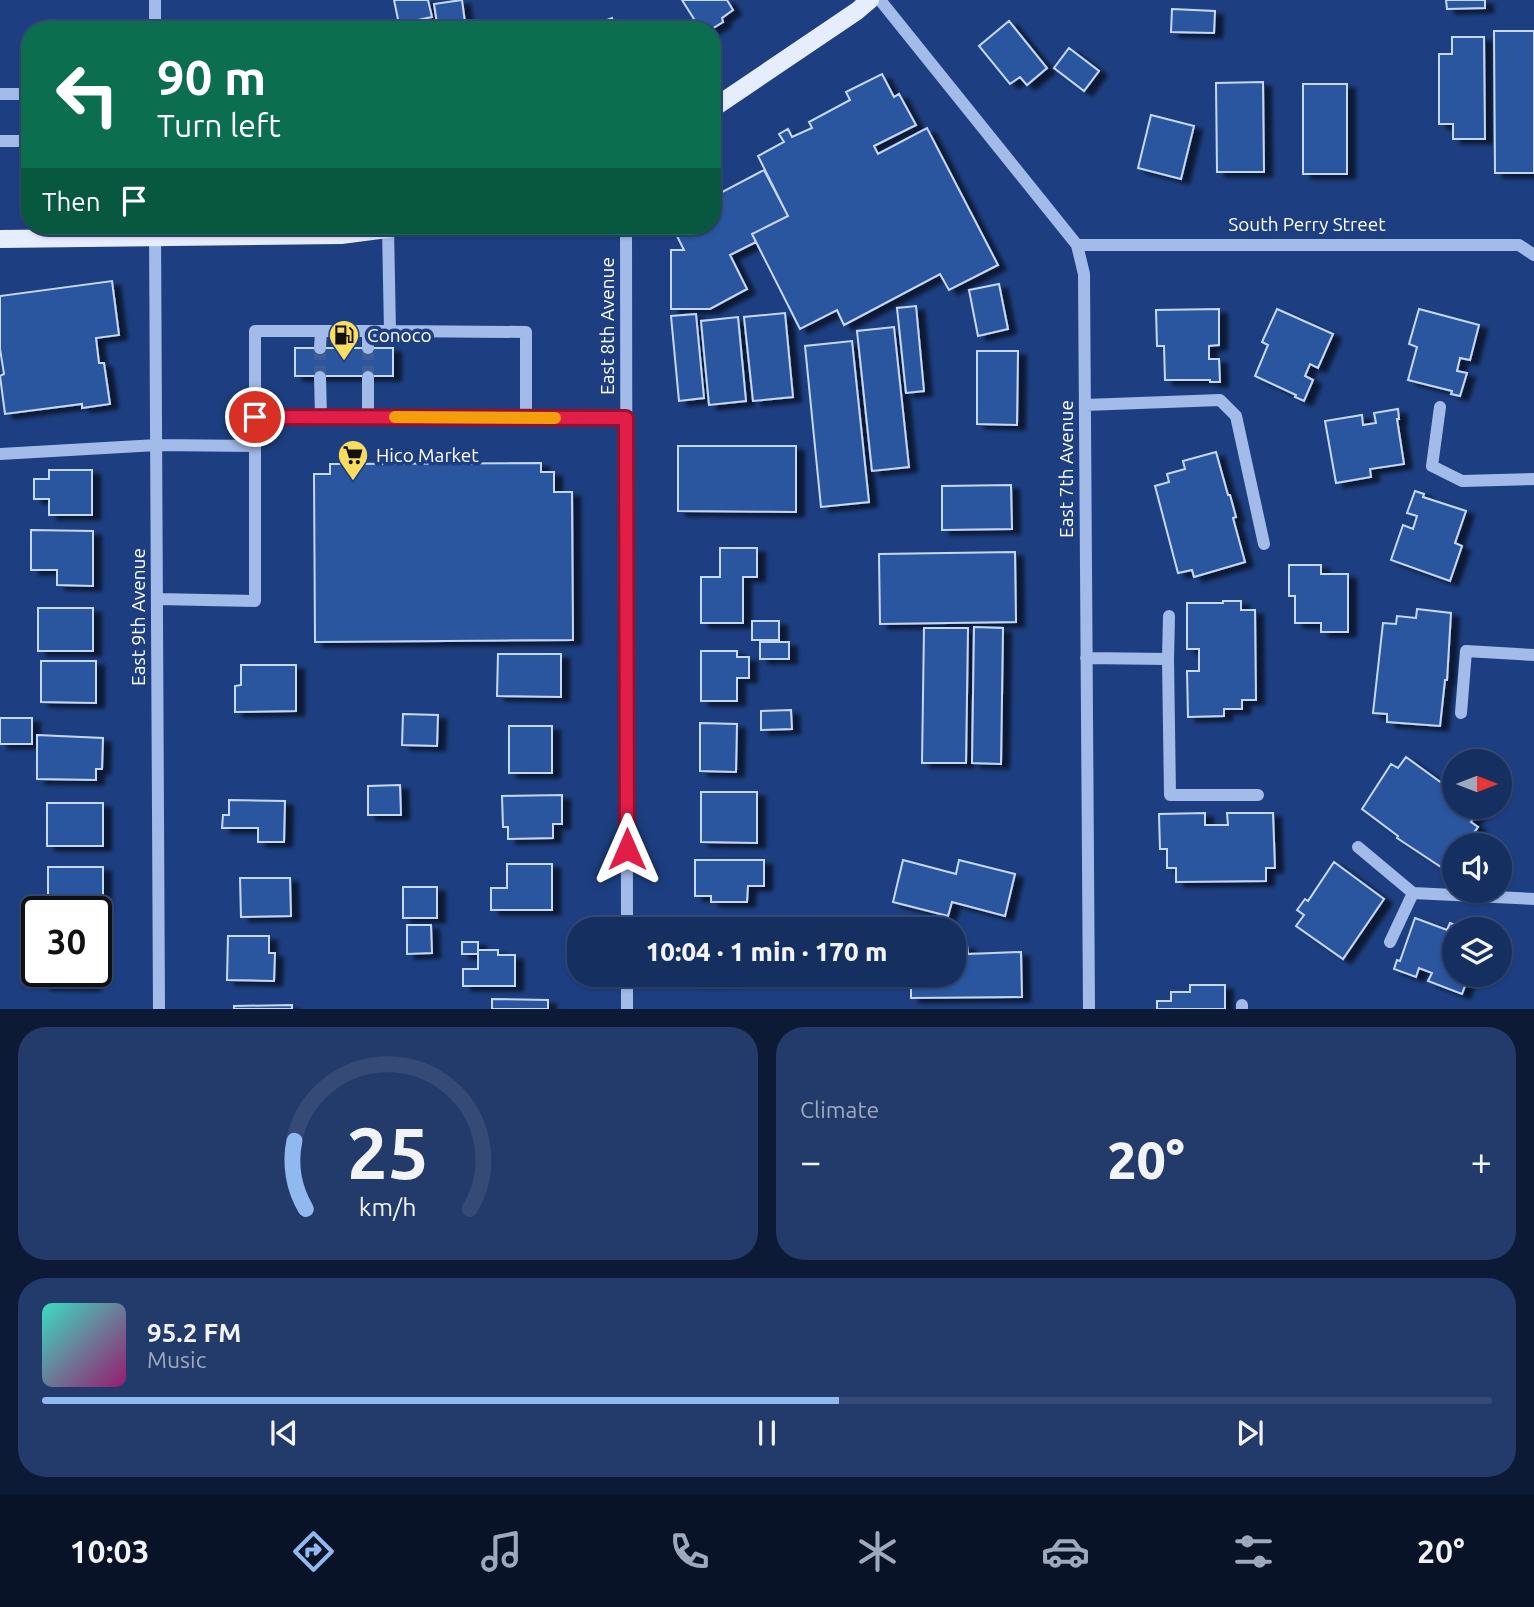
<!DOCTYPE html>
<html lang="en">
<head>
<meta charset="utf-8">
<style>
  :root { --surface:#162f61; --page:#233b6a; --text:#f1f3f6; --muted:#9ea9bd; --line:#354a76; --accent:#90b9f0 }
  body { margin:0; font-family:Ubuntu,sans-serif; background:var(--page); color:var(--text); height:100vh; display:flex; flex-direction:column; font-size:26px; white-space:nowrap }
  * { box-sizing:border-box; margin:0 }
  p { font-size:23px; color:var(--muted) }
  .icon { flex:none; width:38px; height:38px; fill:none; stroke:currentColor; stroke-width:2; stroke-linecap:round; stroke-linejoin:round }
  .map { position:relative; height:1009px; overflow:hidden }
  .side { display:flex; flex-direction:column; gap:18px; padding:18px; background:#0c1a35; flex:1 }
  .side>* { flex:none }
  .top-card { position:absolute; left:21px; top:21px; width:700px; height:214px; border-radius:28px; box-shadow:0 2px 5px #0004,0 0 0 2px var(--line); background:#0b6e4f; color:#fff; overflow:hidden }
  .needle { width:46px; rotate:90deg }
  .controls { position:absolute; left:1442px; top:749px; display:grid; gap:14px }
  .controls a { display:grid; place-items:center; width:70px; height:70px; border-radius:50%; background:var(--surface); box-shadow:0 2px 5px #0004,0 0 0 2px var(--line); font-size:35px }
  .speed { position:absolute; left:21px; top:896px; display:flex; gap:14px; font-size:35px; font-weight:700; text-align:center }
  .speed>* { display:grid; place-content:center; width:91px; height:91px; border-radius:50%; background:var(--surface); box-shadow:0 2px 5px #0004,0 0 0 2px var(--line); line-height:1 }
  .speed .limit { border:4px solid #111; border-radius:10px; background:#fff; color:#111 }
  .pin { position:absolute; display:grid; place-items:center; width:60px; height:60px; color:#fff; margin:-30px; border:4px solid #fff; border-radius:50%; box-shadow:0 2px 7px #0007 }
  .me { position:absolute; width:77px; margin:-38px; rotate:0deg; stroke-linejoin:round; filter:drop-shadow(0 0 5px #0008) }
  .turn { display:flex; align-items:center; gap:24px; height:147px; padding:0 21px; font-size:32px }
  .turn .icon { width:91px; height:91px; stroke-width:2.5 }
  .turn b { display:block; font-size:49px; line-height:60px }
  .then { display:flex; align-items:center; height:66px; padding:0 21px; background:#0003; gap:14px; font-size:26px }
  .big { font-size:52px; font-weight:800; line-height:1.1 }
  .side .tile { flex:1; display:flex; flex-direction:column; justify-content:center; gap:10px; min-width:0; padding:0 24px; border-radius:28px; background:var(--page) }
  .side .dial { align-items:center; gap:0 }
  .dial svg { height:182px; overflow:visible; fill:none; stroke:var(--line); stroke-width:7; stroke-linecap:round; text-anchor:middle }
  .dial text { fill:var(--text); stroke:none }
  .song { display:flex; align-items:center; gap:21px }
  .cover { width:84px; height:84px; border-radius:10px; background:linear-gradient(135deg,hsl(170 70% 55%),hsl(320 70% 35%)) }
  .played { height:7px; border-radius:4px; background:linear-gradient(90deg,var(--accent) 55%,var(--line) 55%) }
  .keys { display:flex; justify-content:space-around; direction:ltr }
  .heat { display:flex; justify-content:space-between; align-items:center; font-size:38px; direction:ltr }
  .side .tiles { flex:1; display:grid; gap:18px; grid-template-columns:1fr 1fr }
  .tile:last-child { grid-column:span 2 }
  .trip { position:absolute; left:567px; top:917px; width:399px; height:70px; border-radius:28px; background:var(--surface); box-shadow:0 2px 5px #0004,0 0 0 2px var(--line); font-weight:800; line-height:70px; text-align:center }
  .menu { display:flex; height:112px; justify-content:space-around; align-items:center; background:#091327; color:var(--muted) }
  .menu .icon { width:49px; height:49px }
  .menu .active { color:var(--accent) }
  .menu b { font-size:32px; color:var(--text) }
  .map>svg:first-child { display:block }
</style>
</head>
<body>
<div class="map">
<svg width="1534" height="1009" viewBox="0 0 1534 1009">
  <defs>
    <filter id="shadow"><feDropShadow dx="8" dy="4.5" stdDeviation="2" flood-color="#0009"/></filter>
  </defs>
  <rect width="100%" height="100%" fill="#1d3f81"/>
  <path fill="#2c549f" stroke="#c6d8f7" stroke-width="2" filter="url(#shadow)" d="M 394,0 L 428,0 L 432,17 L 399,24 Z
    M 462,0 L 466,30 L 438,30 L 434,4 Z
    M 682,0 L 727,0 L 733,10 L 722,18 L 723,22 L 710,30 L 701,30 Z
    M 1446,0 L 1485,0 L 1485,8 L 1447,9 Z
    M 1172,9 L 1215,11 L 1214,33 L 1171,32 Z
    M 612,18 L 616,30 L 581,30 Z
    M 1009,21 L 1047,68 L 1027,85 L 1020,77 L 1010,84 L 979,46 Z
    M 1494,31 L 1534,31 L 1534,173 L 1495,173 Z
    M 1452,37 L 1484,37 L 1485,139 L 1453,139 L 1453,124 L 1439,124 L 1439,54 L 1452,54 Z
    M 1069,48 L 1099,71 L 1084,91 L 1054,68 Z
    M 882,74 L 894,97 L 899,94 L 916,125 L 874,146 L 878,154 L 927,128 L 998,265 L 949,290 L 940,274 L 844,325 L 837,310 L 800,329 L 752,234 L 788,216 L 758,156 L 784,142 L 779,134 L 788,129 L 792,137 L 812,128 L 809,122 L 850,100 L 846,92 Z
    M 1263,82 L 1264,172 L 1217,172 L 1216,83 Z
    M 1303,84 L 1347,84 L 1347,174 L 1303,174 Z
    M 1151,115 L 1194,126 L 1181,179 L 1138,168 Z
    M 764,170 L 788,216 L 752,234 L 756,242 L 730,255 L 747,289 L 710,309 L 671,309 L 671,250 L 684,250 L 672,226 L 712,226 L 712,195 L 713,197 Z
    M 112,281 L 119,335 L 96,338 L 99,363 L 104,363 L 110,404 L 82,408 L 82,404 L 5,414 L 0,376 L 4,374 L 0,349 L 0,296 Z
    M 999,284 L 1008,329 L 978,336 L 969,290 Z
    M 916,306 L 924,391 L 906,393 L 897,308 Z
    M 1219,309 L 1219,345 L 1209,346 L 1209,359 L 1219,359 L 1220,382 L 1210,382 L 1210,380 L 1165,380 L 1164,346 L 1157,346 L 1156,310 Z
    M 1277,309 L 1333,334 L 1318,368 L 1310,364 L 1305,376 L 1313,380 L 1304,401 L 1295,397 L 1296,395 L 1255,376 L 1268,345 L 1262,342 Z
    M 1419,309 L 1479,325 L 1470,360 L 1460,358 L 1457,371 L 1467,373 L 1460,396 L 1451,394 L 1452,391 L 1408,380 L 1417,347 L 1409,344 Z
    M 785,313 L 793,397 L 753,401 L 744,317 Z
    M 696,314 L 704,398 L 679,401 L 671,316 Z
    M 738,317 L 746,401 L 709,405 L 701,321 Z
    M 894,327 L 909,467 L 872,471 L 857,331 Z
    M 852,341 L 869,502 L 821,507 L 805,346 Z
    M 295,348 L 393,348 L 393,376 L 295,376 Z
    M 977,351 L 1018,351 L 1017,425 L 977,424 Z
    M 1398,409 L 1399,419 L 1397,419 L 1404,464 L 1370,469 L 1371,477 L 1336,483 L 1325,421 L 1362,415 L 1363,425 L 1376,423 L 1374,413 Z
    M 678,446 L 796,446 L 796,512 L 678,511 Z
    M 1216,452 L 1228,495 L 1230,495 L 1236,517 L 1233,518 L 1245,562 L 1194,577 L 1192,570 L 1178,573 L 1155,486 L 1169,482 L 1167,474 L 1185,469 L 1183,461 Z
    M 541,463 L 541,472 L 554,472 L 554,492 L 572,492 L 573,640 L 315,642 L 314,474 L 330,474 L 330,464 Z
    M 49,470 L 92,470 L 92,515 L 49,515 L 49,499 L 34,499 L 34,479 L 49,479 Z
    M 1011,485 L 1012,529 L 942,530 L 942,486 Z
    M 1415,491 L 1424,494 L 1423,497 L 1466,511 L 1455,543 L 1462,546 L 1450,581 L 1391,560 L 1403,525 L 1413,529 L 1417,516 L 1407,513 Z
    M 31,530 L 93,531 L 93,586 L 57,585 L 57,570 L 31,570 Z
    M 720,548 L 757,548 L 757,577 L 743,577 L 743,623 L 701,623 L 701,577 L 720,577 Z
    M 1015,552 L 1016,622 L 880,624 L 879,554 Z
    M 1289,565 L 1321,565 L 1321,574 L 1348,574 L 1348,632 L 1321,632 L 1321,623 L 1295,623 L 1295,596 L 1289,596 Z
    M 1223,601 L 1241,601 L 1241,610 L 1255,610 L 1256,700 L 1242,700 L 1242,709 L 1224,709 L 1224,716 L 1188,717 L 1187,671 L 1199,671 L 1199,649 L 1187,649 L 1187,603 L 1223,603 Z
    M 38,608 L 93,608 L 93,651 L 38,651 Z
    M 1417,609 L 1451,613 L 1447,680 L 1445,680 L 1440,726 L 1387,722 L 1387,714 L 1373,713 L 1383,623 L 1396,624 L 1397,616 L 1416,618 Z
    M 752,621 L 779,621 L 779,640 L 752,640 Z
    M 974,627 L 1003,628 L 1001,764 L 972,763 Z
    M 924,628 L 968,628 L 966,763 L 922,763 Z
    M 760,642 L 789,642 L 789,659 L 760,659 Z
    M 701,651 L 737,651 L 737,657 L 749,657 L 749,678 L 737,678 L 737,701 L 701,701 Z
    M 498,654 L 561,654 L 561,697 L 497,696 Z
    M 41,661 L 96,661 L 96,703 L 41,702 Z
    M 241,665 L 296,665 L 296,711 L 235,712 L 235,686 L 241,685 Z
    M 791,710 L 792,729 L 761,730 L 761,711 Z
    M 403,714 L 438,715 L 437,746 L 402,745 Z
    M 0,718 L 32,718 L 32,744 L 0,744 Z
    M 700,723 L 737,724 L 736,772 L 700,771 Z
    M 509,726 L 552,726 L 552,773 L 509,773 Z
    M 37,735 L 103,738 L 102,769 L 96,769 L 96,780 L 37,779 Z
    M 1406,757 L 1454,792 L 1454,807 L 1474,807 L 1479,810 L 1471,822 L 1478,827 L 1467,842 L 1470,845 L 1454,845 L 1453,875 L 1397,838 L 1398,836 L 1362,809 L 1391,764 L 1398,768 Z
    M 400,785 L 401,815 L 368,815 L 368,786 Z
    M 701,792 L 757,792 L 757,843 L 701,842 Z
    M 562,795 L 562,824 L 553,824 L 553,838 L 508,839 L 508,827 L 503,827 L 502,796 Z
    M 229,800 L 285,801 L 284,842 L 258,842 L 258,828 L 222,828 L 223,815 L 229,815 Z
    M 47,803 L 103,803 L 103,846 L 47,846 Z
    M 1205,813 L 1205,825 L 1228,825 L 1227,813 L 1273,813 L 1275,868 L 1266,868 L 1266,881 L 1176,882 L 1176,868 L 1167,868 L 1167,849 L 1160,849 L 1159,814 Z
    M 695,860 L 764,860 L 764,886 L 748,886 L 747,902 L 711,902 L 711,896 L 695,896 Z
    M 903,860 L 956,874 L 959,860 L 1015,874 L 1005,916 L 952,902 L 948,916 L 893,902 Z
    M 1334,862 L 1384,899 L 1343,959 L 1296,926 L 1304,915 L 1297,910 L 1305,899 L 1308,901 Z
    M 507,864 L 552,864 L 552,910 L 491,910 L 491,888 L 507,888 Z
    M 48,867 L 103,867 L 103,907 L 48,907 Z
    M 240,878 L 290,878 L 291,916 L 241,917 Z
    M 403,887 L 437,887 L 437,918 L 403,918 Z
    M 1415,918 L 1447,930 L 1450,923 L 1467,929 L 1454,929 L 1454,975 L 1469,975 L 1462,994 L 1428,981 L 1432,973 L 1419,968 L 1416,977 L 1394,969 L 1397,960 L 1400,961 Z
    M 766,920 L 802,920 L 802,929 L 766,929 Z
    M 407,925 L 431,925 L 432,953 L 407,954 Z
    M 228,936 L 269,936 L 269,953 L 275,953 L 274,981 L 227,980 Z
    M 462,942 L 478,942 L 478,954 L 462,954 Z
    M 954,945 L 967,945 L 968,954 L 1021,952 L 1022,997 L 911,998 L 911,975 L 954,975 Z
    M 478,950 L 498,950 L 498,955 L 515,955 L 515,986 L 463,986 L 463,969 L 478,969 Z
    M 43,971 L 92,971 L 92,986 L 43,985 Z
    M 694,975 L 727,975 L 727,981 L 693,981 Z
    M 1190,985 L 1225,985 L 1225,1009 L 1157,1009 L 1157,1001 L 1171,1001 L 1171,992 L 1190,992 Z
    M 492,999 L 548,1000 L 548,1009 L 492,1009 Z
    M 292,1005 L 292,1009 L 234,1009 L 234,1006 Z"/>
  <g fill="none" stroke-linecap="round" stroke-linejoin="round">
    <path stroke="#3f5c94" stroke-width="12" stroke-dasharray="12 6" stroke-linecap="butt" d="M 320,348 L 320,377
      M 368,348 L 368,377"/>
    <path stroke="#a2bbe9" stroke-width="12" d="M 155,0 L 155,30
      M 880,0 L 1077,245 L 1084,274 L 1089,1009
      M 0,94 L 30,94
      M 0,141 L 30,141
      M 155,226 L 159,1009
      M 626,226 L 627,929
      M 388,229 L 390,331 L 526,332 L 526,418
      M 1077,245 L 1519,245 L 1534,255
      M 368,331 L 368,348
      M 320,348 L 321,331
      M 320,377 L 321,417
      M 368,377 L 368,417
      M 1085,405 L 1220,400 L 1236,416 L 1264,544
      M 1440,407 L 1432,466 L 1462,481 L 1534,479
      M 255,417 L 255,331 L 390,331
      M 0,454 L 157,445 L 255,446
      M 157,599 L 255,601 L 255,417 L 626,418
      M 1086,658 L 1168,659 L 1170,795 L 1258,795
      M 1168,659 L 1169,616
      M 1461,713 L 1466,651 L 1534,655
      M 1358,847 L 1413,893 L 1534,899
      M 1390,942 L 1413,893
      M 627,975 L 627,1009
      M 1242,1009 L 1242,1005"/>
    <path stroke="#e5edfe" stroke-width="18" d="M 712,109 L 857,11 L 870,0
      M 0,239 L 341,235 L 410,226"/>
  </g>
  <g fill="none" stroke-linecap="round" stroke-linejoin="round">
    <g stroke="#92132f" stroke-width="18">
      <path id="route" d="M 255,417 L 626,418 L 627,849"/>
    </g>
    <use href="#route" stroke="#e11d48" stroke-width="12"/>
    <path stroke="#f59e0b" stroke-width="12" d="M 395,417 L 555,418"/>
  </g>
  <defs>
    <g id="fuel-pin" transform="scale(1.575)"><path d="M0 17L-7.5 6A9.5 9.5 0 1 1 7.5 6Z" fill="#f9dc60" stroke="#1d3f81"/><path d="M-5.5-6h7V0h2V4h1.3V-2.5L3-4.5l.8-.8L6-3V5H2.5V1h-1V6h-7ZM-4.2-4.7v3.2H.2V-4.7Z" fill="#111"/></g>
    <g id="supermarket-pin" transform="scale(1.575)"><path d="M0 17L-7.5 6A9.5 9.5 0 1 1 7.5 6Z" fill="#f9dc60" stroke="#1d3f81"/><path d="M-6-5.5h2.5l.6 2H6L4.5 2H-2.5L-4.4-4H-6ZM-1.5 3.2a1.3 1.3 0 1 0 .1 0ZM3 3.2a1.3 1.3 0 1 0 .1 0Z" fill="#111"/></g>
  </defs>
  <g fill-rule="evenodd">
    <use href="#fuel-pin" x="344" y="335"/>
    <use href="#supermarket-pin" x="353" y="455"/>
  </g>
  <g text-anchor="middle" stroke-width="7" stroke-linejoin="round" paint-order="stroke">
    <g font-size="19" fill="#fff" stroke="#1d3f81">
      <text x="1307" y="231">South Perry Street</text>
      <text transform="translate(607 326) rotate(-90)" y="7">East 8th Avenue</text>
      <text transform="translate(1066 469) rotate(-90)" y="7">East 7th Avenue</text>
      <text transform="translate(138 617) rotate(-90)" y="7">East 9th Avenue</text>
    </g>
    <g font-size="19" fill="#fff" stroke="#1d3f81" text-anchor="start">
      <text x="367" y="342">Conoco</text>
      <text x="376" y="462">Hico Market</text>
    </g>
  </g>
</svg>
<div class="controls">
<a><svg class="needle" viewBox="-14 -14 28 28"><path d="M0-13l5 13h-10z" fill="#e53935"/><path d="M0 13l5-13h-10z" fill="#9ea9bd"/></svg></a>
<a><svg class="icon" aria-label="sound" viewBox="0 0 24 24"><path d="M4 9h4l5-4v14l-5-4H4zM17 9q2 3 0 6"/></svg></a>
<a><svg class="icon" aria-label="layers" viewBox="0 0 24 24"><path d="M12 4l9 5-9 5-9-5zM3 14l9 5 9-5"/></svg></a>
</div>
<div class="speed"><div class="limit">30</div></div>
<div class="pin" style="left:255px;top:417px;background:#d93025"><svg class="icon" aria-label="arrive" viewBox="0 0 24 24"><path d="M6 21V4h12l-3 4 3 4H6"/></svg></div>
<svg class="me" style="left:627px;top:849px" viewBox="-20 -20 40 40"><path d="M0-17L14 15 0 8-14 15z" fill="#e11d48" stroke="#fff" stroke-width="4"/></svg>
<div class="trip">10:04 · 1 min · 170 m</div>
<div class="top-card">
<div class="turn"><svg class="icon" aria-label="left" viewBox="0 0 24 24"><path d="M17 20v-9H6M10 6l-5 5 5 5"/></svg><div><b>90 m</b>Turn left</div></div>
<div class="then">Then<svg class="icon" aria-label="arrive" viewBox="0 0 24 24"><path d="M6 21V4h12l-3 4 3 4H6"/></svg></div>
</div>
</div>
<section class="side">
<div class="tiles">
<div class="tile dial"><svg viewBox="0 0 100 80">
<path d="M14 69A42 42 0 1 1 86 69"/>
<path d="M14 69A42 42 0 0 1 9 39" stroke="#90b9f0"/>
<text x="50" y="56" font-size="32" font-weight="700">25</text>
<text x="50" y="72" font-size="11">km/h</text>
</svg></div>
<div class="tile"><p>Climate</p>
<div class="heat"><a>−</a><b class="big">20°</b><a>+</a></div>
</div>
<div class="tile">
<div class="song"><i class="cover"></i><div><b>95.2 FM</b><p>Music</p></div></div>
<div class="played"></div>
<div class="keys"><svg class="icon" aria-label="previous" viewBox="0 0 24 24"><path d="M18 5L8 12l10 7zM5 5v14"/></svg><svg class="icon" aria-label="pause" viewBox="0 0 24 24"><path d="M8 5v14M16 5v14"/></svg><svg class="icon" aria-label="next" viewBox="0 0 24 24"><path d="M6 5l10 7-10 7zM19 5v14"/></svg></div>
</div>
</div>
</section>
<nav class="menu">
<b>10:03</b>
<svg class="icon active" aria-label="directions" viewBox="0 0 24 24"><path d="M12 3l9 9-9 9-9-9zM9 14v-3h6M13 9l2 2-2 2"/></svg>
<svg class="icon" aria-label="music" viewBox="0 0 24 24"><path d="M9 18V5l10-2v13"/><circle cx="6" cy="18" r="3"/><circle cx="16" cy="16" r="3"/></svg>
<svg class="icon" aria-label="phone" viewBox="0 0 24 24"><path d="M5 4h4l2 5-3 2q2 4 5 5l2-3 5 2v4C11 20 4 13 5 4z"/></svg>
<svg class="icon" aria-label="climate" viewBox="0 0 24 24"><path d="M12 3v18M4 7l16 10M4 17L20 7"/></svg>
<svg class="icon" aria-label="car" viewBox="0 0 24 24"><path d="M5 17H2v-5l4-1 3-4h7l3 4 3 1v5h-3M9 17h6M6 11h13"/><circle cx="7" cy="17" r="2"/><circle cx="17" cy="17" r="2"/></svg>
<svg class="icon" aria-label="filters" viewBox="0 0 24 24"><path d="M4 7h16M4 17h16"/><circle cx="9" cy="7" r="2"/><circle cx="15" cy="17" r="2"/></svg>
<b>20°</b>
</nav>
</body>
</html>
